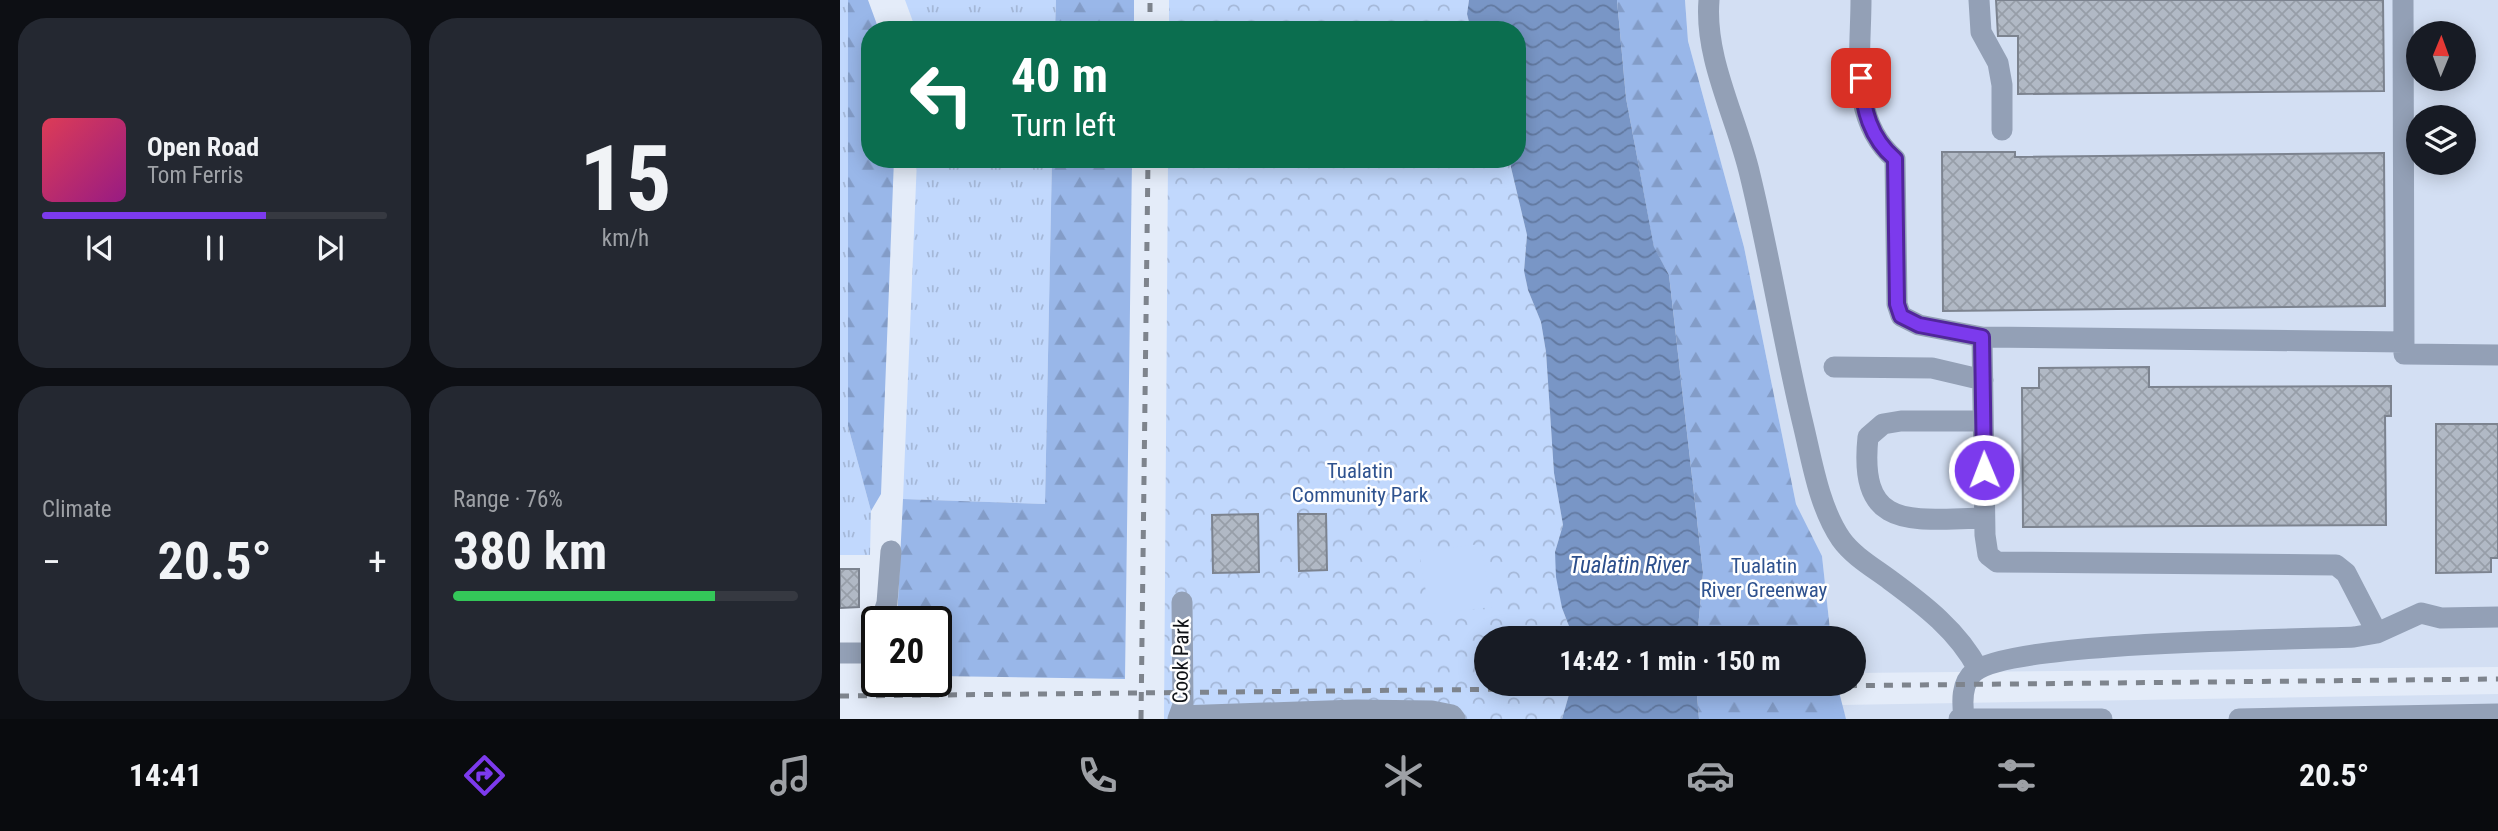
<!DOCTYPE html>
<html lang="en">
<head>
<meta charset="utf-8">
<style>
  :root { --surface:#171b24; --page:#242831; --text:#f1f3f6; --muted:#9ea1a6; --line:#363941; --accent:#7c3aed }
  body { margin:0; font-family:"Roboto Condensed",sans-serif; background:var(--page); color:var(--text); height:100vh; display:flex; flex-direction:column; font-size:26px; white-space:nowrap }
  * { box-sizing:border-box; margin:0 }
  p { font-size:23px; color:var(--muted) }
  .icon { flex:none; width:38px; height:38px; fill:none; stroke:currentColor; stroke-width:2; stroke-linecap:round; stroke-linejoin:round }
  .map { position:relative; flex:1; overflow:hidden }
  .details { display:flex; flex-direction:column; gap:18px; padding:18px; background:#0d0f14; width:840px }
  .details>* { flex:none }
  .banner { position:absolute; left:21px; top:21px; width:665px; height:147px; border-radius:28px; box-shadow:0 4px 18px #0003; background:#0b6e4f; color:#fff; overflow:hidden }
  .needle { width:46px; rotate:1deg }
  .tools { position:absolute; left:1566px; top:21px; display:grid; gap:14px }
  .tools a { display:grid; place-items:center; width:70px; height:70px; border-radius:50%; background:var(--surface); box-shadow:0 4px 18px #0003; font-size:35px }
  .speed { position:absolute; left:21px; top:606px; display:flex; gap:14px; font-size:35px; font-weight:700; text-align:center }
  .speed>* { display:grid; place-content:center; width:91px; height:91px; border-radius:50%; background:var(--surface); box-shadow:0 4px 18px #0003; line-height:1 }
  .speed .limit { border:4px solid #111; border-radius:10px; background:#fff; color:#111 }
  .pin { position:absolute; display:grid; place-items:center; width:60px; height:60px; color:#fff; margin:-30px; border-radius:14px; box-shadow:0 4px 10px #0006 }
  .me { position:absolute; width:77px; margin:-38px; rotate:359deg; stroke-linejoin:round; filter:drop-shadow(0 0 5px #0008) }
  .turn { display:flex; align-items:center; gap:24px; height:147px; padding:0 35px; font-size:32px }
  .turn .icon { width:91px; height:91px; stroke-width:2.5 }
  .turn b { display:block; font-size:49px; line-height:60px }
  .big { font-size:52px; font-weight:700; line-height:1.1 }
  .details .tile { flex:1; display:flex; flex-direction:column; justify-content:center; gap:10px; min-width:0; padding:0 24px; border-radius:28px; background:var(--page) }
  .details .dial { align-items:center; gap:0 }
  .dial b { font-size:91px; line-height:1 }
  .song { display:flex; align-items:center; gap:21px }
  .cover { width:84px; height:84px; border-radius:10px; background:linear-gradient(135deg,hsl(350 70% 55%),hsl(310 70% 35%)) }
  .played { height:7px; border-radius:4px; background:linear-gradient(90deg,var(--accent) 65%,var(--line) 65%) }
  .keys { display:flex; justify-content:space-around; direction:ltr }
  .heat { display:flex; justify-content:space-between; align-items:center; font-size:38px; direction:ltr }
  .charge { height:10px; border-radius:5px; background:linear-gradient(90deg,#34c759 76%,var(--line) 0) }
  .details .tiles { flex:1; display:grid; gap:18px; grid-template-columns:repeat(2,1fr) }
  .trip { position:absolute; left:634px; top:626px; width:392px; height:70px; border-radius:35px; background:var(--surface); box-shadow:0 4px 18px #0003; font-weight:700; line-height:70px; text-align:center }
  .tab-bar { display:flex; height:112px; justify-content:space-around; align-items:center; background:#090b0e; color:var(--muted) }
  .tab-bar .icon { width:49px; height:49px }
  .tab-bar .active { color:var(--accent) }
  .tab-bar b { font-size:32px; color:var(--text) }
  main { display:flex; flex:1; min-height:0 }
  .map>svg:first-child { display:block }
</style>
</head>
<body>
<main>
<section class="details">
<div class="tiles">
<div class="tile">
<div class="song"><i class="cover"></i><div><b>Open Road</b><p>Tom Ferris</p></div></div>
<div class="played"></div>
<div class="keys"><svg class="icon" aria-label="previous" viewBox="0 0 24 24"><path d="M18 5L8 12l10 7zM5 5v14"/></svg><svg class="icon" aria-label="pause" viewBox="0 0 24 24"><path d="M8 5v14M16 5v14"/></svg><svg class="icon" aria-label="next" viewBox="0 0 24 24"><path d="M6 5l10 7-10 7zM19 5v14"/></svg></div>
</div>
<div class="tile dial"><b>15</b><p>km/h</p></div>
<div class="tile"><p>Climate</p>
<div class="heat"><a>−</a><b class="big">20.5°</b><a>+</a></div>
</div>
<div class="tile"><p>Range · 76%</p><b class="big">380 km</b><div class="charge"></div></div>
</div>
</section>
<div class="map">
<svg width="1658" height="719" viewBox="0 0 1658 719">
  <defs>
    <pattern id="grass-tufts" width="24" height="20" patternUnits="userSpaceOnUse" patternTransform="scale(1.75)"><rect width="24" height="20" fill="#c1d8fd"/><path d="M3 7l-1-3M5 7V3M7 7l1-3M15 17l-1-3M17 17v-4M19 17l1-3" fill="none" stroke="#a5b8d8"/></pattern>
    <pattern id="forest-firs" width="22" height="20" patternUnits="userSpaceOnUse" patternTransform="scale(1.75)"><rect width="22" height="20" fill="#99b7e9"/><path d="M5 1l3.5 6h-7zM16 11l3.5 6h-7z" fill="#839cc7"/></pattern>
    <pattern id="park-crowns" width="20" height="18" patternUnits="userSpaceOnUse" patternTransform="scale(1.75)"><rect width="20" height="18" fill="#c1d8fd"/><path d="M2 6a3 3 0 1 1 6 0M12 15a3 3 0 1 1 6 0" fill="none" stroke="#a5b8d8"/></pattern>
    <pattern id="water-waves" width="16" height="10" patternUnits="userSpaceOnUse" patternTransform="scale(1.75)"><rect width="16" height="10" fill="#7996c6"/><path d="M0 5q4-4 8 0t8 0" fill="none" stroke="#6279a0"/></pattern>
    <pattern id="building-cross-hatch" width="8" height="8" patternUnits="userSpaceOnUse" patternTransform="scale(1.75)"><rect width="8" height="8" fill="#b1b9c5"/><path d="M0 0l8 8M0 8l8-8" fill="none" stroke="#979ea8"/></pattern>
  </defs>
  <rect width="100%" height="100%" fill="#e4ecf9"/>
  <path fill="#d3dff3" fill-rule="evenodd" d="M 845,0 L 1658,0 L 1658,667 L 1013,673 L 1013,639 L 991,639 L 982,556 L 956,504 L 904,247 L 848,41 ZM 1578,33 L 1624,33 L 1624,79 L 1578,79 ZM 1578,117 L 1624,117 L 1624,163 L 1578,163 Z
    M 1658,694 L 1658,719 L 1006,719 L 1001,705 Z"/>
  <path fill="url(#grass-tufts)" d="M 0,0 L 8,0 L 8,426 L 31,511 L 30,555 L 0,555 Z
    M 65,0 L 216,0 L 215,30 L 76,30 Z
    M 77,159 L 212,159 L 205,504 L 63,499 Z"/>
  <path fill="url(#forest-firs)" d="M 8,0 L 28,0 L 39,30 L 30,30 L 30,159 L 54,159 L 41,494 L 31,511 L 8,426 Z
    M 216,0 L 294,0 L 294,30 L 215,30 Z
    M 777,0 L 845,0 L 848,41 L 904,247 L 956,504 L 982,556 L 991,639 L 857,639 L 863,573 L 829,275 L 814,248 L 786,98 Z
    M 212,159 L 292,159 L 285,679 L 96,676 L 96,621 L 57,621 L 63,499 L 205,504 Z
    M 856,684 L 997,684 L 1006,719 L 859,719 Z"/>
  <path fill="url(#park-crowns)" d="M 329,0 L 629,0 L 627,14 L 631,30 L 329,30 Z
    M 328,159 L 669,159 L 687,235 L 684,271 L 688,290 L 701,322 L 706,352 L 714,473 L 723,525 L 715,552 L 722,608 L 734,639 L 646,639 L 646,684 L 732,684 L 722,719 L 324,719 Z"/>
  <path fill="#c1d8fd" d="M 640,544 L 652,607 L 590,614 L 579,552 Z"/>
  <path fill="url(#water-waves)" d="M 629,0 L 777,0 L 786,98 L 814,247 L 829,275 L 863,573 L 857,639 L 734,639 L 722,608 L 716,577 L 715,552 L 723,525 L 714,473 L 706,352 L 701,322 L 688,290 L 684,271 L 687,235 L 669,159 L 677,159 L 677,30 L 631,30 L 627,14 Z
    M 732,684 L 856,684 L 859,719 L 722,719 Z"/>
  <path fill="url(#building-cross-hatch)" stroke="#7c838f" stroke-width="2" d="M 1156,0 L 1543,0 L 1544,91 L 1178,94 L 1178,36 L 1158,36 Z
    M 1102,152 L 1175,152 L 1175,157 L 1544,153 L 1545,306 L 1103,311 Z
    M 1309,367 L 1309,387 L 1551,386 L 1551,416 L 1545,416 L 1546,525 L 1183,527 L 1182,388 L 1199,388 L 1199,368 Z
    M 1596,424 L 1658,424 L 1658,558 L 1651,558 L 1651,572 L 1596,573 Z
    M 418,514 L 419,572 L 373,573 L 372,515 Z
    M 458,514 L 486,514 L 487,570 L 459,571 Z
    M 0,569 L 19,569 L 19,607 L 0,608 Z"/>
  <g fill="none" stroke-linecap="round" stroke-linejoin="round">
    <path stroke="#93a0b6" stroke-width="21" d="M 869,0 C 864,59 897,118 910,175 C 930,257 943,341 963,424 C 972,461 979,507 1001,539 C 1013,556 1034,568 1050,580 C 1084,605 1118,631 1138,669
      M 1021,0 C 1021,54 1009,120 1055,159 L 1057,304 L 1061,316 L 1079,325 L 1142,337 L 1564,342
      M 1139,0 L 1141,32 L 1158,63 L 1162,85 L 1162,130
      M 1563,0 L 1564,354 L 1658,355
      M 1142,337 L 1145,535 L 1148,555 L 1157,562 L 1496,565 L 1506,573 L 1537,633
      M 994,367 L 1092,368 L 1143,380
      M 1143,421 L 1061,421 L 1043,424 L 1028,437 C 1018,533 1073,519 1144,518
      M 41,621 L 47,603 L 51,551
      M 0,653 L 33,653
      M 339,716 L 516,710 L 592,711 L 612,715 L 615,719
      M 1124,717 C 1122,702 1121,683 1134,672 C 1170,641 1451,640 1514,637 L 1537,633 L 1581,613 L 1601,618 L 1658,617
      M 338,719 L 343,705 L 342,602
      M 1119,719 L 1262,719
      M 1399,719 L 1658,714"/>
    <path stroke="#7e848d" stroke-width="5" stroke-dasharray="9 9" stroke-linecap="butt" d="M 310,30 L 310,0
      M 0,696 L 1658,679
      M 301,719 L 308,159"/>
  </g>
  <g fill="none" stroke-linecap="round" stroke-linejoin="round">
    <g stroke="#51269a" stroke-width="18">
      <path id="route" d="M 1021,78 C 1023,109 1030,138 1055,159 L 1057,304 L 1061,316 L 1079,325 L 1142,337 L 1144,470"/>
    </g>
    <use href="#route" stroke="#7c3aed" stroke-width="12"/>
  </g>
  <g text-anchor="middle" stroke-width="5" stroke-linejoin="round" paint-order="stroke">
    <g font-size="21" fill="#2e528f" stroke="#fff">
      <text x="520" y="478">Tualatin<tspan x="520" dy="24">Community Park</tspan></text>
      <text x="924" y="573">Tualatin<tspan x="924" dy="24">River Greenway</tspan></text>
    </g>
    <g font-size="21" fill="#101317" stroke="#fff">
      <text transform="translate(341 661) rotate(-89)" y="7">Cook Park</text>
    </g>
    <g font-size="23" font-style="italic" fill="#2c4f8c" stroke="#fff">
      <text x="789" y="573">Tualatin River</text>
    </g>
  </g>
</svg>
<div class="tools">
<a><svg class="needle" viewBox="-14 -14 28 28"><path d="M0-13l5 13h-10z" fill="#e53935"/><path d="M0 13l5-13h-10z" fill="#9ea1a6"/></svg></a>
<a><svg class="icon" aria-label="layers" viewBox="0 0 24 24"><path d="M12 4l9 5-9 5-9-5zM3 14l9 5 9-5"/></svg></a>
</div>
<div class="speed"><div class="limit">20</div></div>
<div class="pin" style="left:1021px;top:78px;background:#d93025"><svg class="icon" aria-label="arrive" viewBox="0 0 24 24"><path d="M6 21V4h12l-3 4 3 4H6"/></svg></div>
<svg class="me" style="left:1144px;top:470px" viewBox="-20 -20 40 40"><circle r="17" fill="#7c3aed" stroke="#fff" stroke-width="3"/><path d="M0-11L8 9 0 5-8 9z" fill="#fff"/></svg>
<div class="trip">14:42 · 1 min · 150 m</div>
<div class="banner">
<div class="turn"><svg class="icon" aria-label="left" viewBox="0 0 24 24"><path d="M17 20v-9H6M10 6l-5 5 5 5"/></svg><div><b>40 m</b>Turn left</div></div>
</div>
</div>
</main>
<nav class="tab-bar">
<b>14:41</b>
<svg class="icon active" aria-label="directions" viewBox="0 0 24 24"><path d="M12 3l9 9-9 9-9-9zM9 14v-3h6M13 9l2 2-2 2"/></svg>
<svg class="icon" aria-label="music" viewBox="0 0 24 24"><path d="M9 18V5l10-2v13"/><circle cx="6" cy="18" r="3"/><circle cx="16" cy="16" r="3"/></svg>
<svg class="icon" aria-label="phone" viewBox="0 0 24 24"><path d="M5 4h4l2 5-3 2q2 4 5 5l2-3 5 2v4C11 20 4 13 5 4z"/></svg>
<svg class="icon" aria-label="climate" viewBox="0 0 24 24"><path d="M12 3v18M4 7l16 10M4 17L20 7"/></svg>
<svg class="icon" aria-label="car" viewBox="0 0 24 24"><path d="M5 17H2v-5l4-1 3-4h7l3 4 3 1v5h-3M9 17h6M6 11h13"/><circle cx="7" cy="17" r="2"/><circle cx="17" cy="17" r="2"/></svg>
<svg class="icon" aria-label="filters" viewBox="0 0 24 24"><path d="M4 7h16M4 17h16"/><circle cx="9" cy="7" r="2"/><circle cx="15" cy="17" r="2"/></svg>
<b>20.5°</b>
</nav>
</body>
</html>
